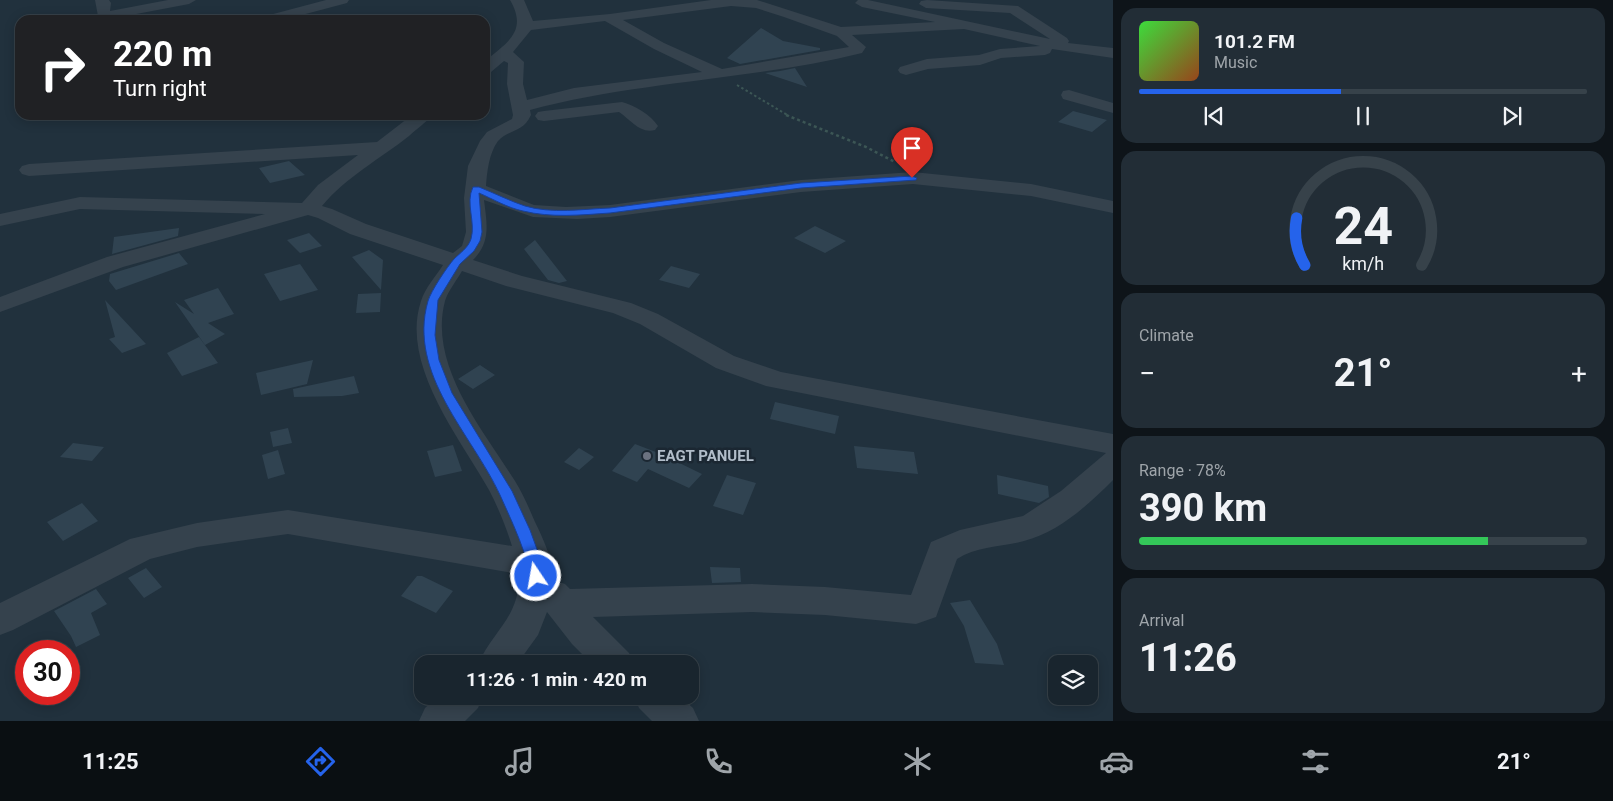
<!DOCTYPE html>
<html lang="en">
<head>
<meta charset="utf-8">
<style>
  :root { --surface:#19252e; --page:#222d36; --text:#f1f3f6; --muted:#9fa5aa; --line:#37424a; --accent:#2563eb }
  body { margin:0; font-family:Roboto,sans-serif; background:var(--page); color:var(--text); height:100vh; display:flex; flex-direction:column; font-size:19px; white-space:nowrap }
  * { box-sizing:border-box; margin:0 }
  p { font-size:16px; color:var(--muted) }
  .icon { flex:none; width:28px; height:28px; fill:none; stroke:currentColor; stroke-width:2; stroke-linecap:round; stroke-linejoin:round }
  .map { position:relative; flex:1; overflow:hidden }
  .sheet { display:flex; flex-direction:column; gap:8px; padding:8px; background:#0e1419; width:500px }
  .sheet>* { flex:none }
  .top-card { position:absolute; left:15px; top:15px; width:475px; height:105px; border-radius:15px; box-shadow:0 2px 12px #0003,0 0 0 1px var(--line); background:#202124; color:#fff; overflow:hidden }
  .controls { position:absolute; left:1048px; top:655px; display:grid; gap:10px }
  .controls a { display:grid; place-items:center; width:50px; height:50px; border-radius:10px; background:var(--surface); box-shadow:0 2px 12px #0003,0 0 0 1px var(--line); font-size:25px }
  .speed { position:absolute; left:15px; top:640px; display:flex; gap:10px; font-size:25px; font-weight:700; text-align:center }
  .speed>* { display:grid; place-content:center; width:65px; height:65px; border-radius:50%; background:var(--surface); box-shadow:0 2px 12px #0003,0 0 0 1px var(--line); line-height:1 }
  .speed .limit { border:8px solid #d22; background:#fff; color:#111 }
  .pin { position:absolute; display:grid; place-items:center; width:42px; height:42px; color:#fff; margin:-51px -21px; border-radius:50% 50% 50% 0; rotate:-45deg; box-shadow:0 0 5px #0007 }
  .pin .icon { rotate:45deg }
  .me { position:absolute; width:55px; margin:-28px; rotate:348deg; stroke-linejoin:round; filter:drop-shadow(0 0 4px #0008) }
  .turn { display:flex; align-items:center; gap:18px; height:105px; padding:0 15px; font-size:22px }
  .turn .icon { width:65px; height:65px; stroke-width:2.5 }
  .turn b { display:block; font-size:35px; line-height:42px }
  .big { font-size:38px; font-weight:700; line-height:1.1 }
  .sheet .tile { flex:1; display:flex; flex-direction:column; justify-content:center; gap:8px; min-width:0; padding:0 18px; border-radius:15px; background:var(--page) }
  .sheet .dial { align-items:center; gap:0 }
  .dial svg { height:130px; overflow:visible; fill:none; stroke:var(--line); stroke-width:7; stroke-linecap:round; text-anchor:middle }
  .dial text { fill:var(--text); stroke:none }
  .song { display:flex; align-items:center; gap:15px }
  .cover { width:60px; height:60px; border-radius:8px; background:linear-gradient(135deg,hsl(120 70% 55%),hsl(20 70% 35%)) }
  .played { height:5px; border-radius:2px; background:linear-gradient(90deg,var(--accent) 45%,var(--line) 45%) }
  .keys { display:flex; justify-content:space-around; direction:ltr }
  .heat { display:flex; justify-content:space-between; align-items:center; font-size:28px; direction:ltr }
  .charge { height:8px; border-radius:4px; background:linear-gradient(90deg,#34c759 78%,var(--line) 0) }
  .trip { position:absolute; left:414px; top:655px; width:285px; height:50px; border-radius:15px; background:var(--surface); box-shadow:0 2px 12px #0003,0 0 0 1px var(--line); font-weight:700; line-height:50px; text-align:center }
  .menu { display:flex; height:80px; justify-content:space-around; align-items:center; background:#0a0f12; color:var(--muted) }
  .menu .icon { width:35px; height:35px }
  .menu .on { color:var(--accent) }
  .menu b { font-size:22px; color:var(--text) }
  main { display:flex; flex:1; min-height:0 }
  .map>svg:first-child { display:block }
</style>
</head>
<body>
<main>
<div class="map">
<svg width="1113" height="721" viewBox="0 0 1113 721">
  <rect width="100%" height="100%" fill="#21313d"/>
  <path fill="#304351" d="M 761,28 L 783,41 L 820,48 L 820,50 L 740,64 L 727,58 Z
    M 795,68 L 807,87 L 765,73 L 780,71 Z
    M 1073,111 L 1107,120 L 1092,132 L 1058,122 Z
    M 289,161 L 305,175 L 270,183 L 259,168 Z
    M 815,226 L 846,241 L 825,253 L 794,238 Z
    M 179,228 L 178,236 L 112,254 L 114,237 Z
    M 309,233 L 322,246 L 300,253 L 287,240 Z
    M 535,240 L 567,281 L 559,283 L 548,280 L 524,249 Z
    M 369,250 L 383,260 L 381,290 L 352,257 Z
    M 179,253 L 188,264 L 116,290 L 109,281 L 110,274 Z
    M 300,264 L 318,290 L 280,301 L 264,274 Z
    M 671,266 L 700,274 L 689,288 L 659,280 Z
    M 218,288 L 234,314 L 208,323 L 225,334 L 205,345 L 175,302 L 194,314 L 184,300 Z
    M 381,293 L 380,312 L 356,313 L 358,294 Z
    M 105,300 L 146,344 L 122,353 L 109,339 L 115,337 Z
    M 199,337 L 218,363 L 182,376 L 167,353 Z
    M 313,360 L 307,384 L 261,395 L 256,373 Z
    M 480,365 L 495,375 L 473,389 L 458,379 Z
    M 354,376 L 359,393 L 342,396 L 294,397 L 293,389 Z
    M 775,402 L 839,416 L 835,434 L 770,419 Z
    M 288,428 L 292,443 L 273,447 L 270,432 Z
    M 73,443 L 104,447 L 92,461 L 60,457 Z
    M 635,444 L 661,454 L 702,474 L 689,488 L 648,469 L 637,482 L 612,471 Z
    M 453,445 L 462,471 L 435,477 L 427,451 Z
    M 854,446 L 914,452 L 918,474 L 857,468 Z
    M 579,448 L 594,457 L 579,470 L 564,462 Z
    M 278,450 L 285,474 L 268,479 L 262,455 Z
    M 727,475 L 756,483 L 743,515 L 713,506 Z
    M 997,475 L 1048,486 L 1049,497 L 1039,503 L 998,494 Z
    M 82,503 L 98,521 L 63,541 L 47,522 Z
    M 710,567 L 740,568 L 741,582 L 712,583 Z
    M 146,568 L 162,587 L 144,598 L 128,578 Z
    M 417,576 L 422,576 L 453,591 L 436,613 L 401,596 Z
    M 96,589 L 107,604 L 91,613 L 100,635 L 76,647 L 71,636 L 54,611 Z
    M 970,600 L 997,644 L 1004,665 L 975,663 L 964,626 L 950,603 Z"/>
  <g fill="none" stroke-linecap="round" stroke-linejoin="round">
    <path stroke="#3c5655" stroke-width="2" stroke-dasharray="2.5 2.5" stroke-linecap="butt" d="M 737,85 L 789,116"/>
    <path stroke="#3c5655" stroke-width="2.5" stroke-dasharray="3 3" stroke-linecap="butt" d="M 786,115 L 866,147 L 895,162"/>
    <path fill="#35424d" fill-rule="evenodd" d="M 95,0 L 109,0 L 111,3 L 110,11 L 168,0 L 196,0 L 189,4 L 110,19 L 98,16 Z
      M 326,0 L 349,0 L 347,3 L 283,20 L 260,20 L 262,17 Z
      M 510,0 L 524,0 L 533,21 L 610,14 L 711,0 L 757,0 L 841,27 L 935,22 L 862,7 L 855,3 L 858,0 L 868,0 L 1050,39 L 1010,13 L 926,8 L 919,4 L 921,1 L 927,0 L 1018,6 L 1067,38 L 1069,41 L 1068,43 L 1113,48 L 1113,58 L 1052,49 L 1050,53 L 1045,55 L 1001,58 L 980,65 L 928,69 L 906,75 L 900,73 L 898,70 L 900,67 L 927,59 L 979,55 L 1000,49 L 1040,46 L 964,29 L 852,35 L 866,47 L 862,53 C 753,80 638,81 530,110 L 531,115 C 523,133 509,129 498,141 C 489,153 487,172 486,186 L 534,205 L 566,207 L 610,205 L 801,180 L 913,172 L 1031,184 L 1113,201 L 1113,213 L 1031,196 L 913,184 L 801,192 L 610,217 L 577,219 L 533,217 L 484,200 C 487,224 491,242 473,260 L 522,276 L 631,303 L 658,314 L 734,356 L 781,372 L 1113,434 L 1113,480 C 1088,505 1059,532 1024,541 C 1002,547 977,546 957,559 L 936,617 L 916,624 L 825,615 L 752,612 L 593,617 L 629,653 L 634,664 L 592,664 L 572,644 L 547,612 L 538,635 L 517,664 L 478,664 C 494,629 520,617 519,574 L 288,534 L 197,547 L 150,559 L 13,630 L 0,635 L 0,603 L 130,539 L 197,523 L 288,510 L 512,546 C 506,527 498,507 489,490 C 459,437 400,364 421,301 C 425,288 436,276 443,265 L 350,234 L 318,218 L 308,215 L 123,267 L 0,312 L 0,297 L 107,257 L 265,214 L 80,209 L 0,226 L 0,214 L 80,197 L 302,203 L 318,185 L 358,155 L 29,176 L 22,174 L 19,170 L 22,166 L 29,164 L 377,142 L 412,115 L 432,115 C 426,123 416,129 409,136 C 380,159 346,177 322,206 L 332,209 L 366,224 L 453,253 L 462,246 L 466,232 L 464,198 L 468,166 L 480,141 L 487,132 L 512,119 L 513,115 L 507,84 L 508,63 L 504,61 L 491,72 L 485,74 L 485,61 C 508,42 528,31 510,0 ZM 731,6 L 756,8 L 784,17 L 837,36 L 849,47 L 722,69 L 664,43 L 623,20 ZM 605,21 L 654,49 L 702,72 L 574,88 L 527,100 L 523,84 L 524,62 L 513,52 L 531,30 ZM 462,271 L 506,286 L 613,313 L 640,324 L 716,368 L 766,386 L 1106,453 L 1061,491 L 1023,516 L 960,530 L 931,542 L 911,595 L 825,587 L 752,584 L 570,589 L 565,584 L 553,580 C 554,562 543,538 535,522 C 529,508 523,494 515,481 C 483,430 428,365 445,301 C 448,291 457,280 462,271 Z
      M 1069,90 L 1113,103 L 1113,113 L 1063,99 L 1061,95 L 1063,91 Z
      M 622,102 C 634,105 651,115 658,126 L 655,130 C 640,134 631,120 619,112 L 544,121 L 538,120 L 535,116 L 538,112 L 544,111 Z
      M 438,696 L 483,696 L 478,708 L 465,721 L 419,721 L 425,708 Z
      M 634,696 L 680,696 L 693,708 L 699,721 L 652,721 L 639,708 Z"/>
  </g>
  <path fill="#2563eb" stroke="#184099" d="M 912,176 L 917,178 L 916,180 L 801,188 L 610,213 C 581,215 551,218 523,211 C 508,208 493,199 479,193 L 482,232 L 480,241 L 474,251 L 460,264 L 438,300 L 435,335 L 439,360 L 452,393 L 512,491 L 530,530 L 542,563 L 543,576 L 541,581 L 536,582 L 531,581 C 527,573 527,563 525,555 C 518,534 509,515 500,495 C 472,434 407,374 428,301 C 431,291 447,267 454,259 C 460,253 468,248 471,239 C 476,222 465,203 473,187 L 479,187 C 494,193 510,201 525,206 C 552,214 583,209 610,208 L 801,183 Z"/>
  <circle fill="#6b7280" stroke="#1b2732" stroke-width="2" cx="647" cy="456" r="5"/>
  <g text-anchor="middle" stroke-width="5" stroke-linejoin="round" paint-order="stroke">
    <g font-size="15" font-weight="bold" fill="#b1bdc9" stroke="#1b2732" text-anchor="start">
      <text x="657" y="461">EAGT PANUEL</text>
    </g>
  </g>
</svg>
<div class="controls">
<a><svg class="icon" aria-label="layers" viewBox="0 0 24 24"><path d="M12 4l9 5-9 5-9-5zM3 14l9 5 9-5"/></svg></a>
</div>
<div class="speed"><div class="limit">30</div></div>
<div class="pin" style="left:912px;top:178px;background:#d93025"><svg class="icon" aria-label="arrive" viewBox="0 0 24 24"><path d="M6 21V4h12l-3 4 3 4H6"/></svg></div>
<svg class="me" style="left:536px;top:576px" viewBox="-20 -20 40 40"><circle r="17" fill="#2563eb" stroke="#fff" stroke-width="3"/><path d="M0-11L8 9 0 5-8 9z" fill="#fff"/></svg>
<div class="trip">11:26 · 1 min · 420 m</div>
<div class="top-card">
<div class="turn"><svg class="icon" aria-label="right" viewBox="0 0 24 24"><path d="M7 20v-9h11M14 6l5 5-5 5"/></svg><div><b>220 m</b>Turn right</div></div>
</div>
</div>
<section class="sheet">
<div class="tile">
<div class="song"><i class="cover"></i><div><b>101.2 FM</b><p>Music</p></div></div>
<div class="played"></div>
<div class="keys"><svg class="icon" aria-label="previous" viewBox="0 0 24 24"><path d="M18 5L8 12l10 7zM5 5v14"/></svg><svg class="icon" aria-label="pause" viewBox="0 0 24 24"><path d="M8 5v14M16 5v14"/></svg><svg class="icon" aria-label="next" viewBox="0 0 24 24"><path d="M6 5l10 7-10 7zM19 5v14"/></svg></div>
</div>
<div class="tile dial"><svg viewBox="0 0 100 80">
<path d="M14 69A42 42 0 1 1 86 69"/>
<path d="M14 69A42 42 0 0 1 9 40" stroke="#2563eb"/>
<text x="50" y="56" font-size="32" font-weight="700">24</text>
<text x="50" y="72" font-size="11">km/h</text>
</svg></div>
<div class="tile"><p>Climate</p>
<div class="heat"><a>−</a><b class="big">21°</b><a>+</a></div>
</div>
<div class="tile"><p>Range · 78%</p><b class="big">390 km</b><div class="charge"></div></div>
<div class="tile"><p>Arrival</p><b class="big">11:26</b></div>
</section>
</main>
<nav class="menu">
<b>11:25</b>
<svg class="icon on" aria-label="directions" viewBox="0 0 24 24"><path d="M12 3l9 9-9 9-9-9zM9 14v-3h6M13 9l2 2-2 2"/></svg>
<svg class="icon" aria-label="music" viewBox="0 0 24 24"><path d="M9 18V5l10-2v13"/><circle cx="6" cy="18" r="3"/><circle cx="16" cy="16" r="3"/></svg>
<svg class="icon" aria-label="phone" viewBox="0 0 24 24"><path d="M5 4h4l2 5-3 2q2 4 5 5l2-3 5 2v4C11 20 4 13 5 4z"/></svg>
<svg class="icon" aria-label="climate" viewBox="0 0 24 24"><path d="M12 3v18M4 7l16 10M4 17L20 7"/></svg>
<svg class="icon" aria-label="car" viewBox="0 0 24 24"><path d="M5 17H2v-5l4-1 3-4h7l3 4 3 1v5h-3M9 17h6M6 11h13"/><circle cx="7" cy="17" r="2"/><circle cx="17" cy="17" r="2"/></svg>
<svg class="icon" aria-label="filters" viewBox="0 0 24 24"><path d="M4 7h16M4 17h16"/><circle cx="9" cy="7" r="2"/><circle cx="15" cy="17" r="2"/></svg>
<b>21°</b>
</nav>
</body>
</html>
